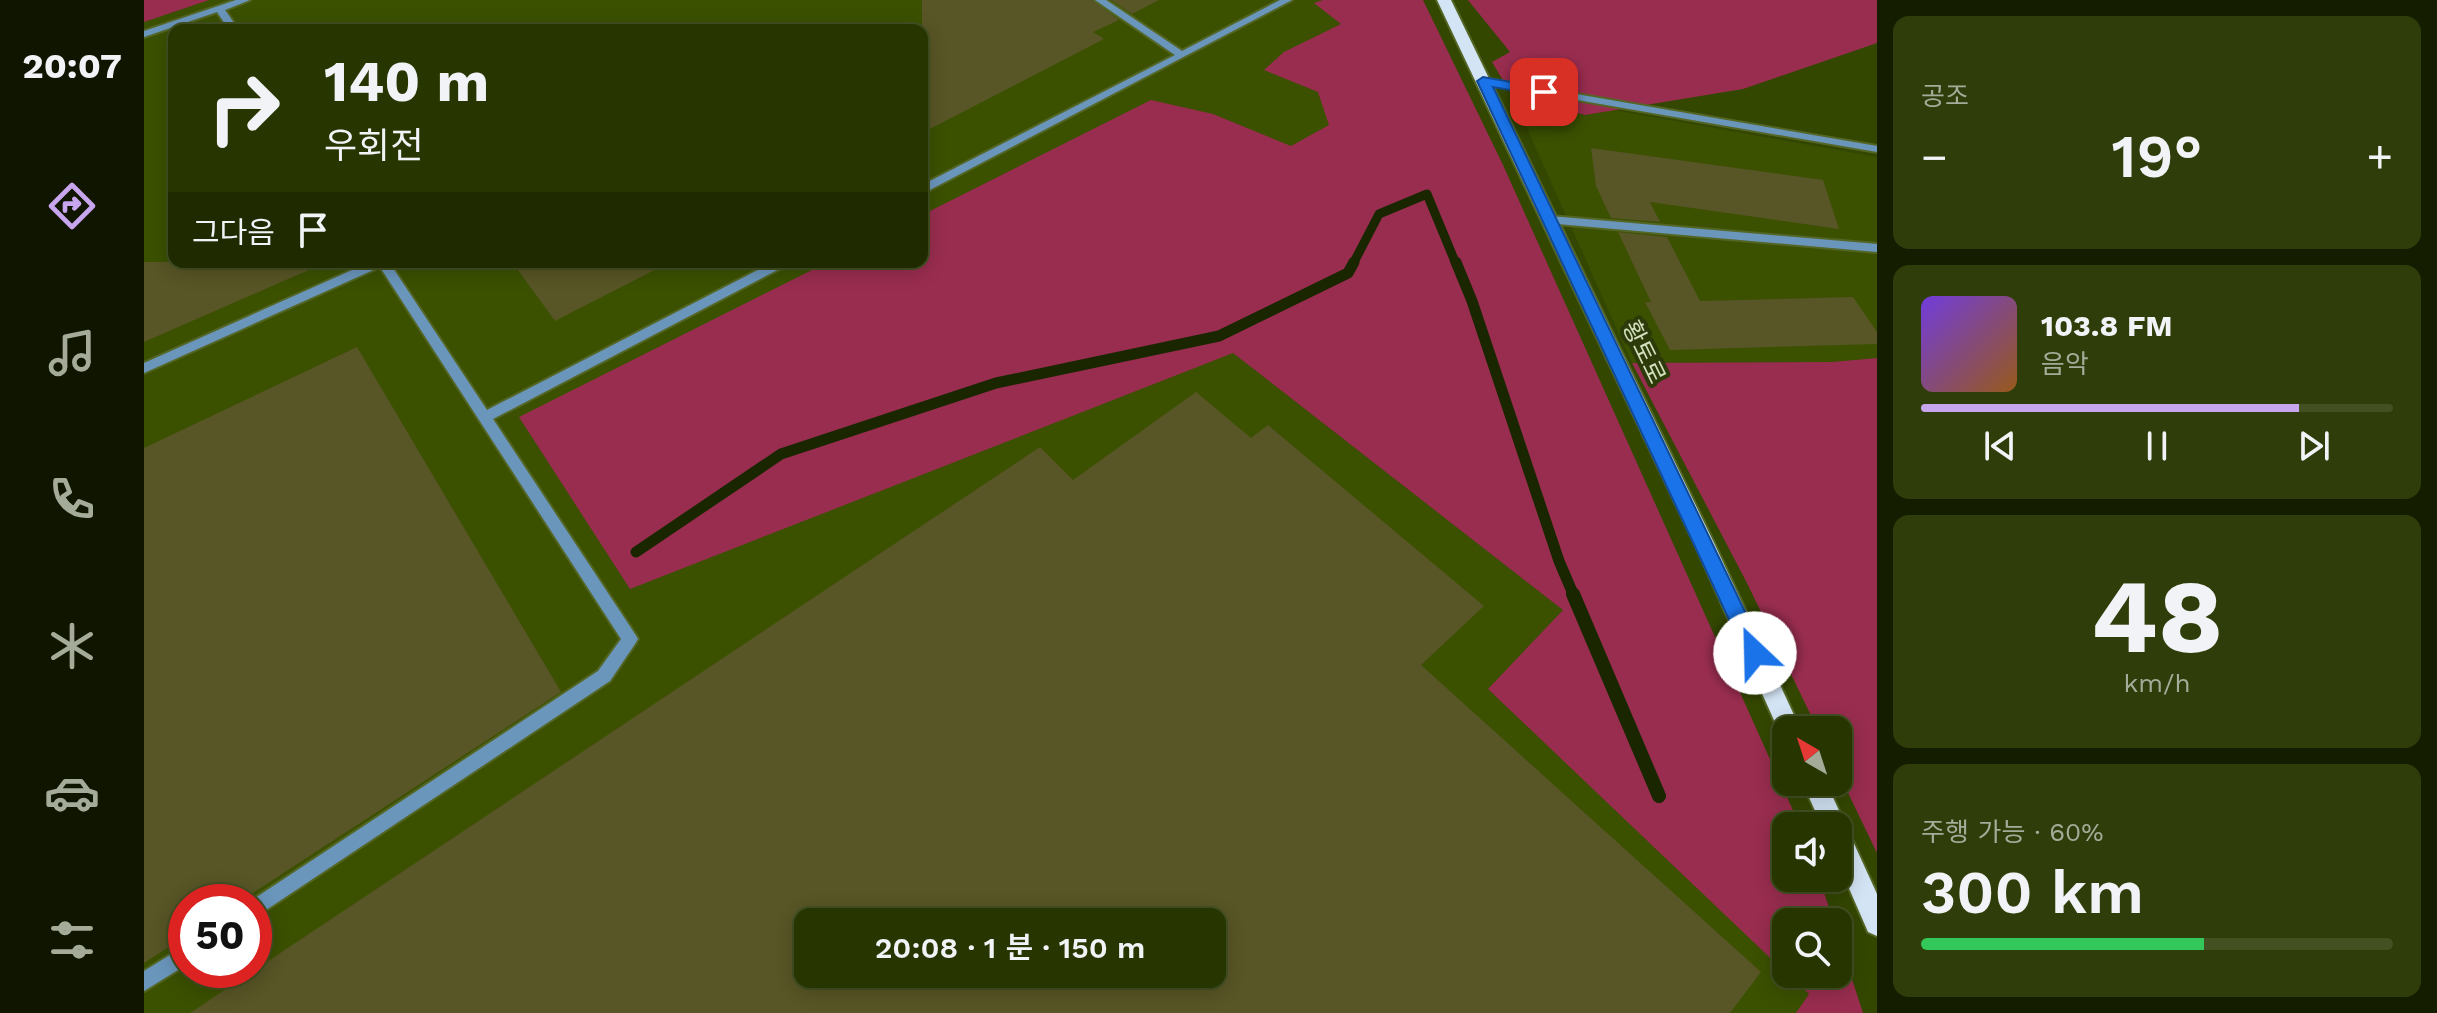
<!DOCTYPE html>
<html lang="ko">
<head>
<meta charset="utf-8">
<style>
  :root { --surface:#273500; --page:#2f3d0a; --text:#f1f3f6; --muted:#a4ab99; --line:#435022; --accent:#c8a6ef }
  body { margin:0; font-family:"Work Sans","Noto Sans KR",sans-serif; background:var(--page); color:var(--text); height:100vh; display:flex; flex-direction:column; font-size:30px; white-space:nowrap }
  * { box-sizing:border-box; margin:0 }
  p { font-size:26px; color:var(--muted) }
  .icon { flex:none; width:44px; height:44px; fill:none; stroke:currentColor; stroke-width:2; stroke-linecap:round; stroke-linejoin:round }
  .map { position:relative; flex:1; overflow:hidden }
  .details { display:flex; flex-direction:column; gap:16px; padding:16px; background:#151d00; width:560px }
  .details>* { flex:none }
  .banner { position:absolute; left:24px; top:24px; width:760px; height:244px; border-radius:16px; box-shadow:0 4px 20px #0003,0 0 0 2px var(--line); background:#273500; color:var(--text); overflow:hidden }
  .needle { width:52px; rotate:321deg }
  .tools { position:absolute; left:1628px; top:716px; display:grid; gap:16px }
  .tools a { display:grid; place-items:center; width:80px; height:80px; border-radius:16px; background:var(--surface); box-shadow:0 4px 20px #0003,0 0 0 2px var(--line); font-size:40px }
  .speed { position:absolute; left:24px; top:884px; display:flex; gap:16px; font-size:40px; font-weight:700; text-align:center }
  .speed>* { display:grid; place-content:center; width:104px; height:104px; border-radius:50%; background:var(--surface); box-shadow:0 4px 20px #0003,0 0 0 2px var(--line); line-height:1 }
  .speed .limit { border:12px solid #d22; background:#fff; color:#111 }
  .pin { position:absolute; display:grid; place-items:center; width:68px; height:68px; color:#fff; margin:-34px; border-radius:16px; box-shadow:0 4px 12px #0006 }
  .me { position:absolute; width:88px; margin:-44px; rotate:336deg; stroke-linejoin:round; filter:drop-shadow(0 0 6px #0008) }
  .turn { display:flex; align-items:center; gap:28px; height:168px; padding:0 24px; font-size:36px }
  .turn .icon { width:104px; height:104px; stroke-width:2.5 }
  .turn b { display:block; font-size:56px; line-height:68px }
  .then { display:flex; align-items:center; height:76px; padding:0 24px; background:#0003; gap:16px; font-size:30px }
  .big { font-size:60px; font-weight:600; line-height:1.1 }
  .details .tile { flex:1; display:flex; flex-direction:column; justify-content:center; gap:12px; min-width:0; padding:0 28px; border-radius:16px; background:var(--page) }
  .details .dial { align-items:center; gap:0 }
  .dial b { font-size:104px; line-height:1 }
  .song { display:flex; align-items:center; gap:24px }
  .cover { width:96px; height:96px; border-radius:12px; background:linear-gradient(135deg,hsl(260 70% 55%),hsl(30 70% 35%)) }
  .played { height:8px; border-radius:4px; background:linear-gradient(90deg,var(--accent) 80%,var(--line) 80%) }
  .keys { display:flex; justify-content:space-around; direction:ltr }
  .heat { display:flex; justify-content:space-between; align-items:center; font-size:44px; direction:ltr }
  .charge { height:12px; border-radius:6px; background:linear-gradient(90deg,#34c759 60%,var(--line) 0) }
  .trip { position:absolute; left:650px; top:908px; width:432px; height:80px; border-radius:16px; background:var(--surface); box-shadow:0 4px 20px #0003,0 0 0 2px var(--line); font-weight:600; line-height:80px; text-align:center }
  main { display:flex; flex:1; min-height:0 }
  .menu { display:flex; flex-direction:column; width:144px; justify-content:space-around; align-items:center; background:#101500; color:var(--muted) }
  .menu .icon { width:56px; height:56px }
  .menu .current { color:var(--accent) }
  .menu b { font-size:36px; color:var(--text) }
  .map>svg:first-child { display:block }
</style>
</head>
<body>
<main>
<nav class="menu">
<b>20:07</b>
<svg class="icon current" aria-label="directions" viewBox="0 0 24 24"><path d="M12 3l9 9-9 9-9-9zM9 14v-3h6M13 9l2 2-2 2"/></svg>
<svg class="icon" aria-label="music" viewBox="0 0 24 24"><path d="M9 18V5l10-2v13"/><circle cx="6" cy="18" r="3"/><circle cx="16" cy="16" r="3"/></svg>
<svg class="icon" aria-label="phone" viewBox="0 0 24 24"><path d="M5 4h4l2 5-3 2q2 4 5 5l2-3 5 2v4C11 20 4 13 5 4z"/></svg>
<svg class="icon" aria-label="climate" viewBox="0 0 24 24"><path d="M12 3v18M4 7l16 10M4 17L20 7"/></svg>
<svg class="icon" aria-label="car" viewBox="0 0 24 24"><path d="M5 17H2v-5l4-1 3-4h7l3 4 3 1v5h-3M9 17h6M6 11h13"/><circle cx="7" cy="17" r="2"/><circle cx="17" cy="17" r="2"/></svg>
<svg class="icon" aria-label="filters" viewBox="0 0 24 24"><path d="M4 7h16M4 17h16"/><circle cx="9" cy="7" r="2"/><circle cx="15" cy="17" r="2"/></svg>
</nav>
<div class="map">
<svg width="1733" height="1013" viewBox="0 0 1733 1013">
  <rect width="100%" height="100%" fill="#344700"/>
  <path fill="#3b5100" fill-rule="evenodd" d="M 65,0 L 1279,0 L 1089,353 L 1419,610 L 1344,689 L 1665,994 L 1652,1013 L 0,1013 L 0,22 ZM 30,30 L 778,30 L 778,262 L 30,262 ZM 42,902 L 110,902 L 110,970 L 42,970 ZM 664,922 L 1068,922 L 1068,974 L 664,974 Z
    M 1369,97 L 1441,115 L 1469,110 L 1733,157 L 1733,358 L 1688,362 L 1488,363 Z"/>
  <path fill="#992d4f" d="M 0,0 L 65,0 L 0,22 Z
    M 1179,0 L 1279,0 L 1359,165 L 1656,826 L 1642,826 L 1642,878 L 1675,878 L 1690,922 L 1642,922 L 1642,973 L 1344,689 L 1419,610 L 1089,353 L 486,589 L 375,417 L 684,262 L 778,262 L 778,215 L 1007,100 L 1069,114 L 1147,146 L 1185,125 L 1174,92 L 1120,70 L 1140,52 L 1197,24 L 1170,3 Z
    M 1324,0 L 1733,0 L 1733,43 L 1599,89 L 1441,115 L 1369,97 L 1348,62 L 1366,52 Z
    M 1733,358 L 1733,853 L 1694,772 L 1694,730 L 1674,730 L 1604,585 L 1488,363 L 1688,362 Z
    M 1694,936 L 1719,1013 L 1652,1013 L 1665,994 L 1644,974 L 1694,974 Z"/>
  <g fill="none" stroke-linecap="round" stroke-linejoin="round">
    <path stroke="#1a2600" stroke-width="9" d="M 1209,264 L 1235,214 L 1283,194 L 1312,264"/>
    <path stroke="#1a2600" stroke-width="11" d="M 1312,262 L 1328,301 L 1415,561 L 1430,596
      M 492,552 L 637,454 L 852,383 L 1075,336 L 1204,273 L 1210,262"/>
    <path stroke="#1a2600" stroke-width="14" d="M 1429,594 L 1515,796"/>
  </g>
  <path fill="#585526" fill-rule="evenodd" d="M 778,0 L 948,0 L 975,20 L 949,32 L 960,39 L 778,133 Z
    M 967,0 L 1015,0 L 988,14 Z
    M 1447,148 L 1679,180 L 1695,229 L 1506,202 L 1516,222 L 1467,218 L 1452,186 Z
    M 1474,232 L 1523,237 L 1556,301 L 1709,297 L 1733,332 L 1733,344 L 1526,350 L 1501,302 L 1507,302 Z
    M 0,262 L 183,262 L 0,342 Z
    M 368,262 L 526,262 L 411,321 Z
    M 213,347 L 417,692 L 95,902 L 42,902 L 42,936 L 0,963 L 0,448 Z
    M 1052,392 L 1107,438 L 1124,425 L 1340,606 L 1277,665 L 1617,972 L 1586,1013 L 46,1013 L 896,447 L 929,480 ZM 664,922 L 1068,922 L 1068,974 L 664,974 Z"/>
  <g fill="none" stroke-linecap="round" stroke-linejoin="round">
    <g stroke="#546626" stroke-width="4">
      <path id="minor" d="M 92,0 L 106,0 L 81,10 L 95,30 L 85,30 L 73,12 L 0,37 L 0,31 Z
        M 951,0 L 962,0 L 1038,51 L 1136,0 L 1148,0 L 778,194 L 778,185 L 1031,55 Z
        M 1339,78 L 1733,146 L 1733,152 L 1335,83 L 1335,79 Z
        M 1406,216 L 1733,244 L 1733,252 L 1402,223 L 1400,220 Z
        M 226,262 L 245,262 L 343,410 L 629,262 L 645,262 L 643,265 L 349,419 L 491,634 L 494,639 L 491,644 L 466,681 L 110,918 L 110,902 L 105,902 L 454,671 L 477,639 L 236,267 L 0,373 L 0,363 Z
        M 42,945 L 42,965 L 0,991 L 0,971 Z"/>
    </g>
    <g stroke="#546626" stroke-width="4">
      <path id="major" d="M 1293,0 L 1307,0 L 1571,545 L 1657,730 L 1642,730 L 1642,740 L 1638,738 L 1554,551 Z
        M 1658,782 L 1682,782 L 1733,894 L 1733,936 L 1724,932 L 1694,863 L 1694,826 L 1678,826 Z"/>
    </g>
    <use href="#minor" fill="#6a96bc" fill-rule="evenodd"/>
    <use href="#major" fill="#d3e4f4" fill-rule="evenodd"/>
  </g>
  <path fill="#1a73e8" stroke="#114b97" stroke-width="2" d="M 1339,77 L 1400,88 L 1407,92 L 1400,96 L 1349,87 L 1618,647 L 1621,653 L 1618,660 L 1611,662 L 1604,660 L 1333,81 Z"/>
  <g text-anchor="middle" stroke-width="8" stroke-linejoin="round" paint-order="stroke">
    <g font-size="24" fill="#d3e0bf" stroke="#2c3b09">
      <text transform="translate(1500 352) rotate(64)" y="8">황토로</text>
    </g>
  </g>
</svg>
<div class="tools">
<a><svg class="needle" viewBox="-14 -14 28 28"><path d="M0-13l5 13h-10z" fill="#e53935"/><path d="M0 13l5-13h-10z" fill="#a4ab99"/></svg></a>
<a><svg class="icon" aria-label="sound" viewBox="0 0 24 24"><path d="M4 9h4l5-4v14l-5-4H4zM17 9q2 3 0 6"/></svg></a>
<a><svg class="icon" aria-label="search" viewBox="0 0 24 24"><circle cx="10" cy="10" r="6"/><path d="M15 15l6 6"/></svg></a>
</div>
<div class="speed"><div class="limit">50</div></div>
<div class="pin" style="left:1400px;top:92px;background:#d93025"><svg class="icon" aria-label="arrive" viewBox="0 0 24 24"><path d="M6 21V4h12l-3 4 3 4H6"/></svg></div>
<svg class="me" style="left:1611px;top:653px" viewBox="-20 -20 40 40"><circle r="19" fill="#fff"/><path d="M0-13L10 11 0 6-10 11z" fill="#1a73e8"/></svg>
<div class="trip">20:08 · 1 분 · 150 m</div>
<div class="banner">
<div class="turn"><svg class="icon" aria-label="right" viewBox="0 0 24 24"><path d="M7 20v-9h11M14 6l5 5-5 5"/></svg><div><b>140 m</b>우회전</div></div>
<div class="then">그다음<svg class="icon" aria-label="arrive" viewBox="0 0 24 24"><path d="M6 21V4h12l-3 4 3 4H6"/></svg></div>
</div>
</div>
<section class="details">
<div class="tile"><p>공조</p>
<div class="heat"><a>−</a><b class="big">19°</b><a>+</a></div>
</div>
<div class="tile">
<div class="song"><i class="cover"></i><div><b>103.8 FM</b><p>음악</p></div></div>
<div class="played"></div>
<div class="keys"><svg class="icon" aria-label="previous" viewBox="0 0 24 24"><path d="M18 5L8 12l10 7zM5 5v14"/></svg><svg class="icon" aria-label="pause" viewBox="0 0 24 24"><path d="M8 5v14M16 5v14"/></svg><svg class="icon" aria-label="next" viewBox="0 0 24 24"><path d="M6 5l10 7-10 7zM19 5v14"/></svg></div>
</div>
<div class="tile dial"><b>48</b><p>km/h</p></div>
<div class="tile"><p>주행 가능 · 60%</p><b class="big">300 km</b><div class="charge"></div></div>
</section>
</main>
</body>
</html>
